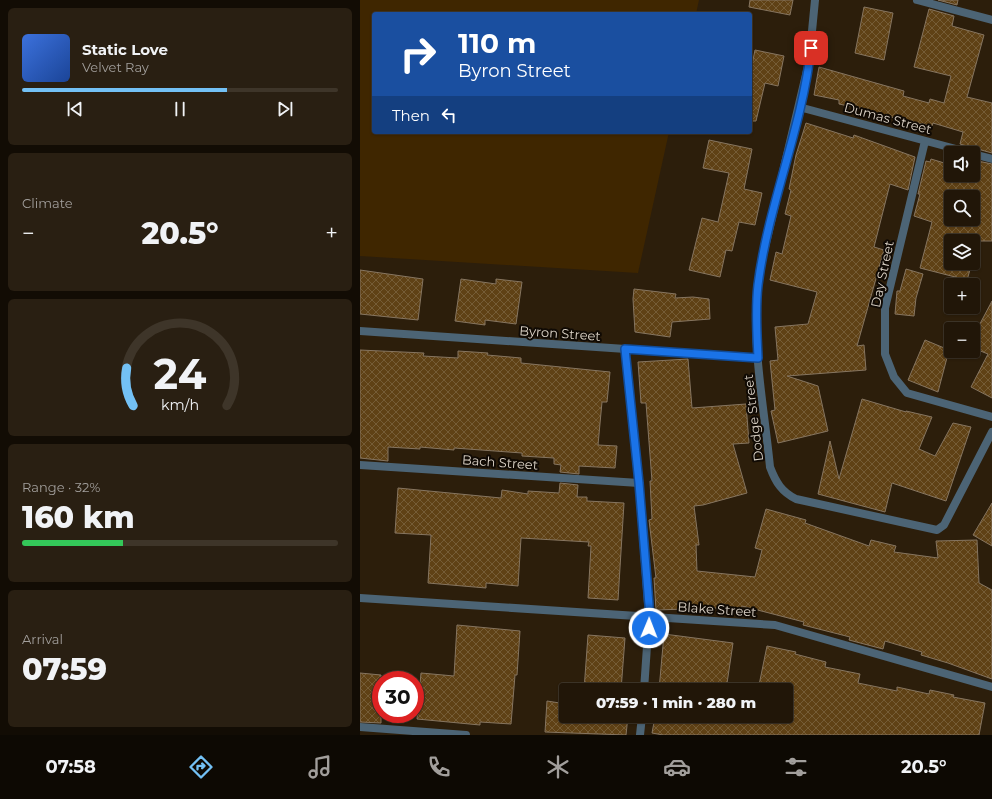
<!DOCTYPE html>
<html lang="en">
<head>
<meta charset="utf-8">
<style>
  :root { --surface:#211608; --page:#291f12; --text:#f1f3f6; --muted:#a29f9c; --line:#3e3529; --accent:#73c1f5 }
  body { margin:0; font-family:Montserrat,sans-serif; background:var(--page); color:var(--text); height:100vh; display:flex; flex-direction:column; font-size:15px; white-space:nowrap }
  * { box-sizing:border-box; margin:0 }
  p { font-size:13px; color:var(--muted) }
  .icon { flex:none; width:22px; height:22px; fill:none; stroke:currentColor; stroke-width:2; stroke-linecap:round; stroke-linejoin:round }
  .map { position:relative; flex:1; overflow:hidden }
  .side { display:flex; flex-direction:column; gap:8px; padding:8px; background:#120c04; width:360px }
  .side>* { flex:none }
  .guide { position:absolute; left:12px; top:12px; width:380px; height:122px; border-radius:4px; box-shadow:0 1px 3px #0004,0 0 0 1px var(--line); background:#1a4fa0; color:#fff; overflow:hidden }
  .buttons { position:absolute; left:584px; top:146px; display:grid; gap:8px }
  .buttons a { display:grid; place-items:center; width:36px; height:36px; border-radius:4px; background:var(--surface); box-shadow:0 1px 3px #0004,0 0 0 1px var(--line); font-size:20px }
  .speed { position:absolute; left:12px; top:671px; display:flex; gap:8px; font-size:20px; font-weight:700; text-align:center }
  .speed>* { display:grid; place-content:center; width:52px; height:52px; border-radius:50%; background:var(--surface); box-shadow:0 1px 3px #0004,0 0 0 1px var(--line); line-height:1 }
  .speed .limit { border:6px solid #d22; background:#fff; color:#111 }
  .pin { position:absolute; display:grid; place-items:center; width:34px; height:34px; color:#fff; margin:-17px; border-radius:8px; box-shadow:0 2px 6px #0006 }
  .me { position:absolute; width:44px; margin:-22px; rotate:1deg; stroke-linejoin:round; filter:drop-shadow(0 0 3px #0008) }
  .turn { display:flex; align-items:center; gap:14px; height:84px; padding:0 20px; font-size:18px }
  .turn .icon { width:52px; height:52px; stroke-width:2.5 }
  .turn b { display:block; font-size:28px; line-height:34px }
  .then { display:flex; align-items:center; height:38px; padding:0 20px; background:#0003; gap:8px; font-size:15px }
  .big { font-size:30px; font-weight:800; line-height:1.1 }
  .side .widget { flex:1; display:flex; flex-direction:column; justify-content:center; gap:6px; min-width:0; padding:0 14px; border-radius:6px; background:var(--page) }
  .side .dial { align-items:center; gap:0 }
  .dial svg { height:104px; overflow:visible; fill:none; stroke:var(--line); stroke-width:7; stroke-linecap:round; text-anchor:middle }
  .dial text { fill:var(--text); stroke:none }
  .song { display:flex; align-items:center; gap:12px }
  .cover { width:48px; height:48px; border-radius:6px; background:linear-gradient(135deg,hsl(220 70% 55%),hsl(220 70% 35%)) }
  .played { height:4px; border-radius:2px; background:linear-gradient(90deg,var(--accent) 65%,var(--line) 65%) }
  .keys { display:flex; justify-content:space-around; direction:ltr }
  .heat { display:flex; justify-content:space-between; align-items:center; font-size:22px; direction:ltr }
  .charge { height:6px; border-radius:3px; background:linear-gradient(90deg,#34c759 32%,var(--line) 0) }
  .trip { position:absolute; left:199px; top:683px; width:234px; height:40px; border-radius:4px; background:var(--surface); box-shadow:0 1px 3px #0004,0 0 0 1px var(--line); font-weight:800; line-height:40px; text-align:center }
  .tab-bar { display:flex; height:64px; justify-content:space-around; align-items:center; background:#0d0903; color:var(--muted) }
  .tab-bar .icon { width:28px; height:28px }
  .tab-bar .on { color:var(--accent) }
  .tab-bar b { font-size:18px; color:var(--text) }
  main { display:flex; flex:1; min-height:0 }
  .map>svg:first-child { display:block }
</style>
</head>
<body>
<main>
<section class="side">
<div class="widget">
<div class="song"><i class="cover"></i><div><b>Static Love</b><p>Velvet Ray</p></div></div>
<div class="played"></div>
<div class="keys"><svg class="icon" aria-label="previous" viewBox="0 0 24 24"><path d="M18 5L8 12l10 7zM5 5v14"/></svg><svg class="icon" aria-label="pause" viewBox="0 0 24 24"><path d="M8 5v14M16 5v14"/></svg><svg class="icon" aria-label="next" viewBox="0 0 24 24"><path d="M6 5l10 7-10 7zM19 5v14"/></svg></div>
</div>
<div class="widget"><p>Climate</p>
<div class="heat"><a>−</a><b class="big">20.5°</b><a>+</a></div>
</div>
<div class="widget dial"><svg viewBox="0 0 100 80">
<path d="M14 69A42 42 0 1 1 86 69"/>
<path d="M14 69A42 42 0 0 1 9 40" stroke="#73c1f5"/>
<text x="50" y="56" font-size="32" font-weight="700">24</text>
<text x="50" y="72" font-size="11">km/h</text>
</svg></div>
<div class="widget"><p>Range · 32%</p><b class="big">160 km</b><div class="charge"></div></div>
<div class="widget"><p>Arrival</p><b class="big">07:59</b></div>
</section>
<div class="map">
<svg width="632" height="735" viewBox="0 0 632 735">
  <defs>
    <pattern id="building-cross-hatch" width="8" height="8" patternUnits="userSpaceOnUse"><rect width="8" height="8" fill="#5f4115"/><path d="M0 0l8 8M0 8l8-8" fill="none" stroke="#755c36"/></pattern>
  </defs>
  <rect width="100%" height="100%" fill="#2c1e0b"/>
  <path fill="#3f2600" d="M 0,0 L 339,0 L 336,14 L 14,14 L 14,132 L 309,132 L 278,273 L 0,256 Z"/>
  <path fill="url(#building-cross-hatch)" stroke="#867560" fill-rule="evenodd" d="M 390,0 L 433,0 L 430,15 L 389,7 Z
    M 578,0 L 598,0 L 597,5 Z
    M 504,7 L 533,13 L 524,60 L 495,53 Z
    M 569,9 L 594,16 L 592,26 L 624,35 L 607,97 L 632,103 L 632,153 L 600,144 L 603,132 L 573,123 L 572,126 L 516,114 L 516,112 L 479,104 L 479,100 L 454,95 L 459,67 L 544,91 L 543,96 L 569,103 L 570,99 L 584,103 L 591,76 L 554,67 Z
    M 395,50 L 424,56 L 418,86 L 405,83 L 396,121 L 390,121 L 390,75 Z
    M 446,123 L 493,138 L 494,135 L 555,157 L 548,190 L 530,184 L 514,247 L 524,250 L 497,346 L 504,345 L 506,370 L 427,376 L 458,386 L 468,431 L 418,443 L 411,411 L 415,410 L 410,361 L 418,360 L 415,327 L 448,324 L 457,292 L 410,280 L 416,252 L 422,254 L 431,216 L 425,214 L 431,190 L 429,189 L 436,155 Z
    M 349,140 L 392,149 L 384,189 L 402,193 L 395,225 L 379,222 L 372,251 L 366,250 L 360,277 L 329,270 L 342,218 L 358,222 L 369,173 L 343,168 Z
    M 571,159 L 591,165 L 591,175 L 613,175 L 613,160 L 632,164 L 632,241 L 618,241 L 613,259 L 613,241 L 591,241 L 591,263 L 612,263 L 607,280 L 560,268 L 572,222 L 554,216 L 560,194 L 558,194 L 566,161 L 570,162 ZM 591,197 L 613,197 L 613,219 L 591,219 Z
    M 546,269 L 563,274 L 556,298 L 554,316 L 535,314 L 537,291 L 540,291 Z
    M 0,270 L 63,279 L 58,320 L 0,314 Z
    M 101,279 L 136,284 L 136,279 L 162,282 L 156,324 L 125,320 L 125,325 L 95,321 Z
    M 274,289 L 316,294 L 315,298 L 333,297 L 349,299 L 350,319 L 312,322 L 310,337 L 275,332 L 273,299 Z
    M 632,301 L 632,398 L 611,387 L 628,354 L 613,348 L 613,337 Z
    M 565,340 L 589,350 L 578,392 L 548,380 Z
    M 0,350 L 64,353 L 63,356 L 98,358 L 98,351 L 128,353 L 127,355 L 161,358 L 161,363 L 250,372 L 247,402 L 242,402 L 238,445 L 257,446 L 255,468 L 219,466 L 219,474 L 200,472 L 201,465 L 194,464 L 194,458 L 162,456 L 162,453 L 94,448 L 94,450 L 60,447 L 60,449 L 28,447 L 28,461 L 0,458 Z
    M 328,359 L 332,408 L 386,404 L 389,443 L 373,444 L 387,493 L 343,505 L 334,506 L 339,545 L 336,545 L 337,571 L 395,577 L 402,550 L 395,548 L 406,509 L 446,520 L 445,523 L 509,546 L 511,540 L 536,546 L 534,552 L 578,558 L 576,541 L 617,540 L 619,583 L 632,590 L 632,679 L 588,663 L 561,655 L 562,652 L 525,641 L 523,649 L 489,640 L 490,637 L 443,625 L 444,622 L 382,606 L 381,610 L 355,608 L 296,610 L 294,578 L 296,578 L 289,520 L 292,519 L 290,481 L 292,481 L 286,403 L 281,403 L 278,362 Z
    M 502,399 L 546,412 L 546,411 L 572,417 L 559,449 L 575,456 L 593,423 L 611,427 L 586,501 L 532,483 L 525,512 L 458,494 L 470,441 L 479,479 Z
    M 200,483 L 218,485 L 217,497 L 227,497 L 227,501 L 264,503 L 258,600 L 228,598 L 231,546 L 228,546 L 229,542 L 161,538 L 158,586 L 126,583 L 126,588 L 68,583 L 71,535 L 35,533 L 38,488 L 141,498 L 142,490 L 168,494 L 168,491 L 199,493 Z
    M 632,503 L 632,546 L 613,535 Z
    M 97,625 L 160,631 L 157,675 L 155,675 L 151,724 L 120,722 L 120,725 L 57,719 L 61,673 L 94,676 Z
    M 304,634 L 373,643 L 366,690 L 329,685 L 329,690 L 299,690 Z
    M 228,635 L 265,638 L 261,690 L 224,690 Z
    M 407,646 L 436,652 L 435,654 L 466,662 L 465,667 L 500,674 L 498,683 L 537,691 L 537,687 L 569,694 L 570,690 L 594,695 L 593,697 L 625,703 L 619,735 L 303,735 L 292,733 L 295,717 L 331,723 L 333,716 L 426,716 L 426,690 L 398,690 Z
    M 0,673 L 21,675 L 21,723 L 0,722 Z
    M 373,683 L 397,690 L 371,690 Z
    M 187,701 L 206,704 L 206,716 L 268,716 L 266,735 L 185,732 Z"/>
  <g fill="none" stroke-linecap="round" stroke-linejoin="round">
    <path stroke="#4c6475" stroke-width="8" d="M 455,0 L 449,62 L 402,260 C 399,277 396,294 396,311 C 395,363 405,416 410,467 C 416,483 422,492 436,499 L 577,530 L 584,525 L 632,432
      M 557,0 L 632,20
      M 439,107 L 611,153
      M 565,141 L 525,308 L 525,354 L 534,377 L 547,393 L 632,417
      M 613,154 L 632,159
      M 0,331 L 398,358
      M 265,349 L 279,483 L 289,617 L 284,690
      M 0,465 L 279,483
      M 0,598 L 415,625 L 632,687
      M 0,727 L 106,735
      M 280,735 L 282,716"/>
  </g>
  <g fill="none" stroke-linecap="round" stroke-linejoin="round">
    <g stroke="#114b97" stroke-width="10">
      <path id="route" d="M 289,628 L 290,617 L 279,483 L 265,349 L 398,358 C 397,334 395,310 398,285 C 408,205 442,129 451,48"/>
    </g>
    <use href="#route" stroke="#1a73e8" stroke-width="7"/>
  </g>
  <g text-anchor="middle" stroke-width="4" stroke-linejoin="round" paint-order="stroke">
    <g font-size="13" fill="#dcd3c7" stroke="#100a04">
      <text transform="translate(528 118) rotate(15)" y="5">Dumas Street</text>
      <text transform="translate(522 274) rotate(-78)" y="5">Day Street</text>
      <text transform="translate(200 333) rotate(4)" y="5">Byron Street</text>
      <text transform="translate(393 418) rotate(-97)" y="5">Dodge Street</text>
      <text transform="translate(140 462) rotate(4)" y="5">Bach Street</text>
      <text transform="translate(357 609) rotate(4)" y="5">Blake Street</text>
    </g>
  </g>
</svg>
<div class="buttons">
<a><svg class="icon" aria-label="sound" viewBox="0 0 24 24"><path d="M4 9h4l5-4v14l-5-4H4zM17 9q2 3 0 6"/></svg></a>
<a><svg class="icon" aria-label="search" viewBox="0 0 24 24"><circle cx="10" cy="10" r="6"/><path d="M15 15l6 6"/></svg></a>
<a><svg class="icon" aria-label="layers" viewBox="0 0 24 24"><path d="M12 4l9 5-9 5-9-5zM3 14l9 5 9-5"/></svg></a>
<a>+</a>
<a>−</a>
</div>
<div class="speed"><div class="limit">30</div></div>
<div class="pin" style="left:451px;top:48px;background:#d93025"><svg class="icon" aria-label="arrive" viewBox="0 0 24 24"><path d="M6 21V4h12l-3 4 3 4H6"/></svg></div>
<svg class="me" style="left:289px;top:628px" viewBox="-20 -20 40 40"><circle r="17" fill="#1a73e8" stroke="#fff" stroke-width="3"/><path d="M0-11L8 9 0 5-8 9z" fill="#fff"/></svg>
<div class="trip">07:59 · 1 min · 280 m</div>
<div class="guide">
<div class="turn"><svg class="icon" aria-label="right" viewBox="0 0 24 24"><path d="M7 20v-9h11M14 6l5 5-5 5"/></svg><div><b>110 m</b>Byron Street</div></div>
<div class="then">Then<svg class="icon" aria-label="left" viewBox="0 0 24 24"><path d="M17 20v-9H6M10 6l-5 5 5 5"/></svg></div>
</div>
</div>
</main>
<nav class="tab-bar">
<b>07:58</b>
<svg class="icon on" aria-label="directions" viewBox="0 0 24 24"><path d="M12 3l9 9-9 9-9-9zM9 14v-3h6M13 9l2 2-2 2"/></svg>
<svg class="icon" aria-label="music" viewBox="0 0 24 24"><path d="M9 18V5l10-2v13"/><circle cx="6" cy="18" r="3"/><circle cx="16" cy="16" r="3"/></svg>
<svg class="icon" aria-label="phone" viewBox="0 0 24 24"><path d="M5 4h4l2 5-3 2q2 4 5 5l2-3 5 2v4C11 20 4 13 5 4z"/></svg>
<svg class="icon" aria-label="climate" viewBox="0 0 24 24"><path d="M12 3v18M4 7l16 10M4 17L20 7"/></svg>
<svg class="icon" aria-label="car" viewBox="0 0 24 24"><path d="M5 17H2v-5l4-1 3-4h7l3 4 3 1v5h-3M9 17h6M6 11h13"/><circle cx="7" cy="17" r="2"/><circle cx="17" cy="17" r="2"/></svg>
<svg class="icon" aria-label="filters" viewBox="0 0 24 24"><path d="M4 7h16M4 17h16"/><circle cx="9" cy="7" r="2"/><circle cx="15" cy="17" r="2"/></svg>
<b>20.5°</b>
</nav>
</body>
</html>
